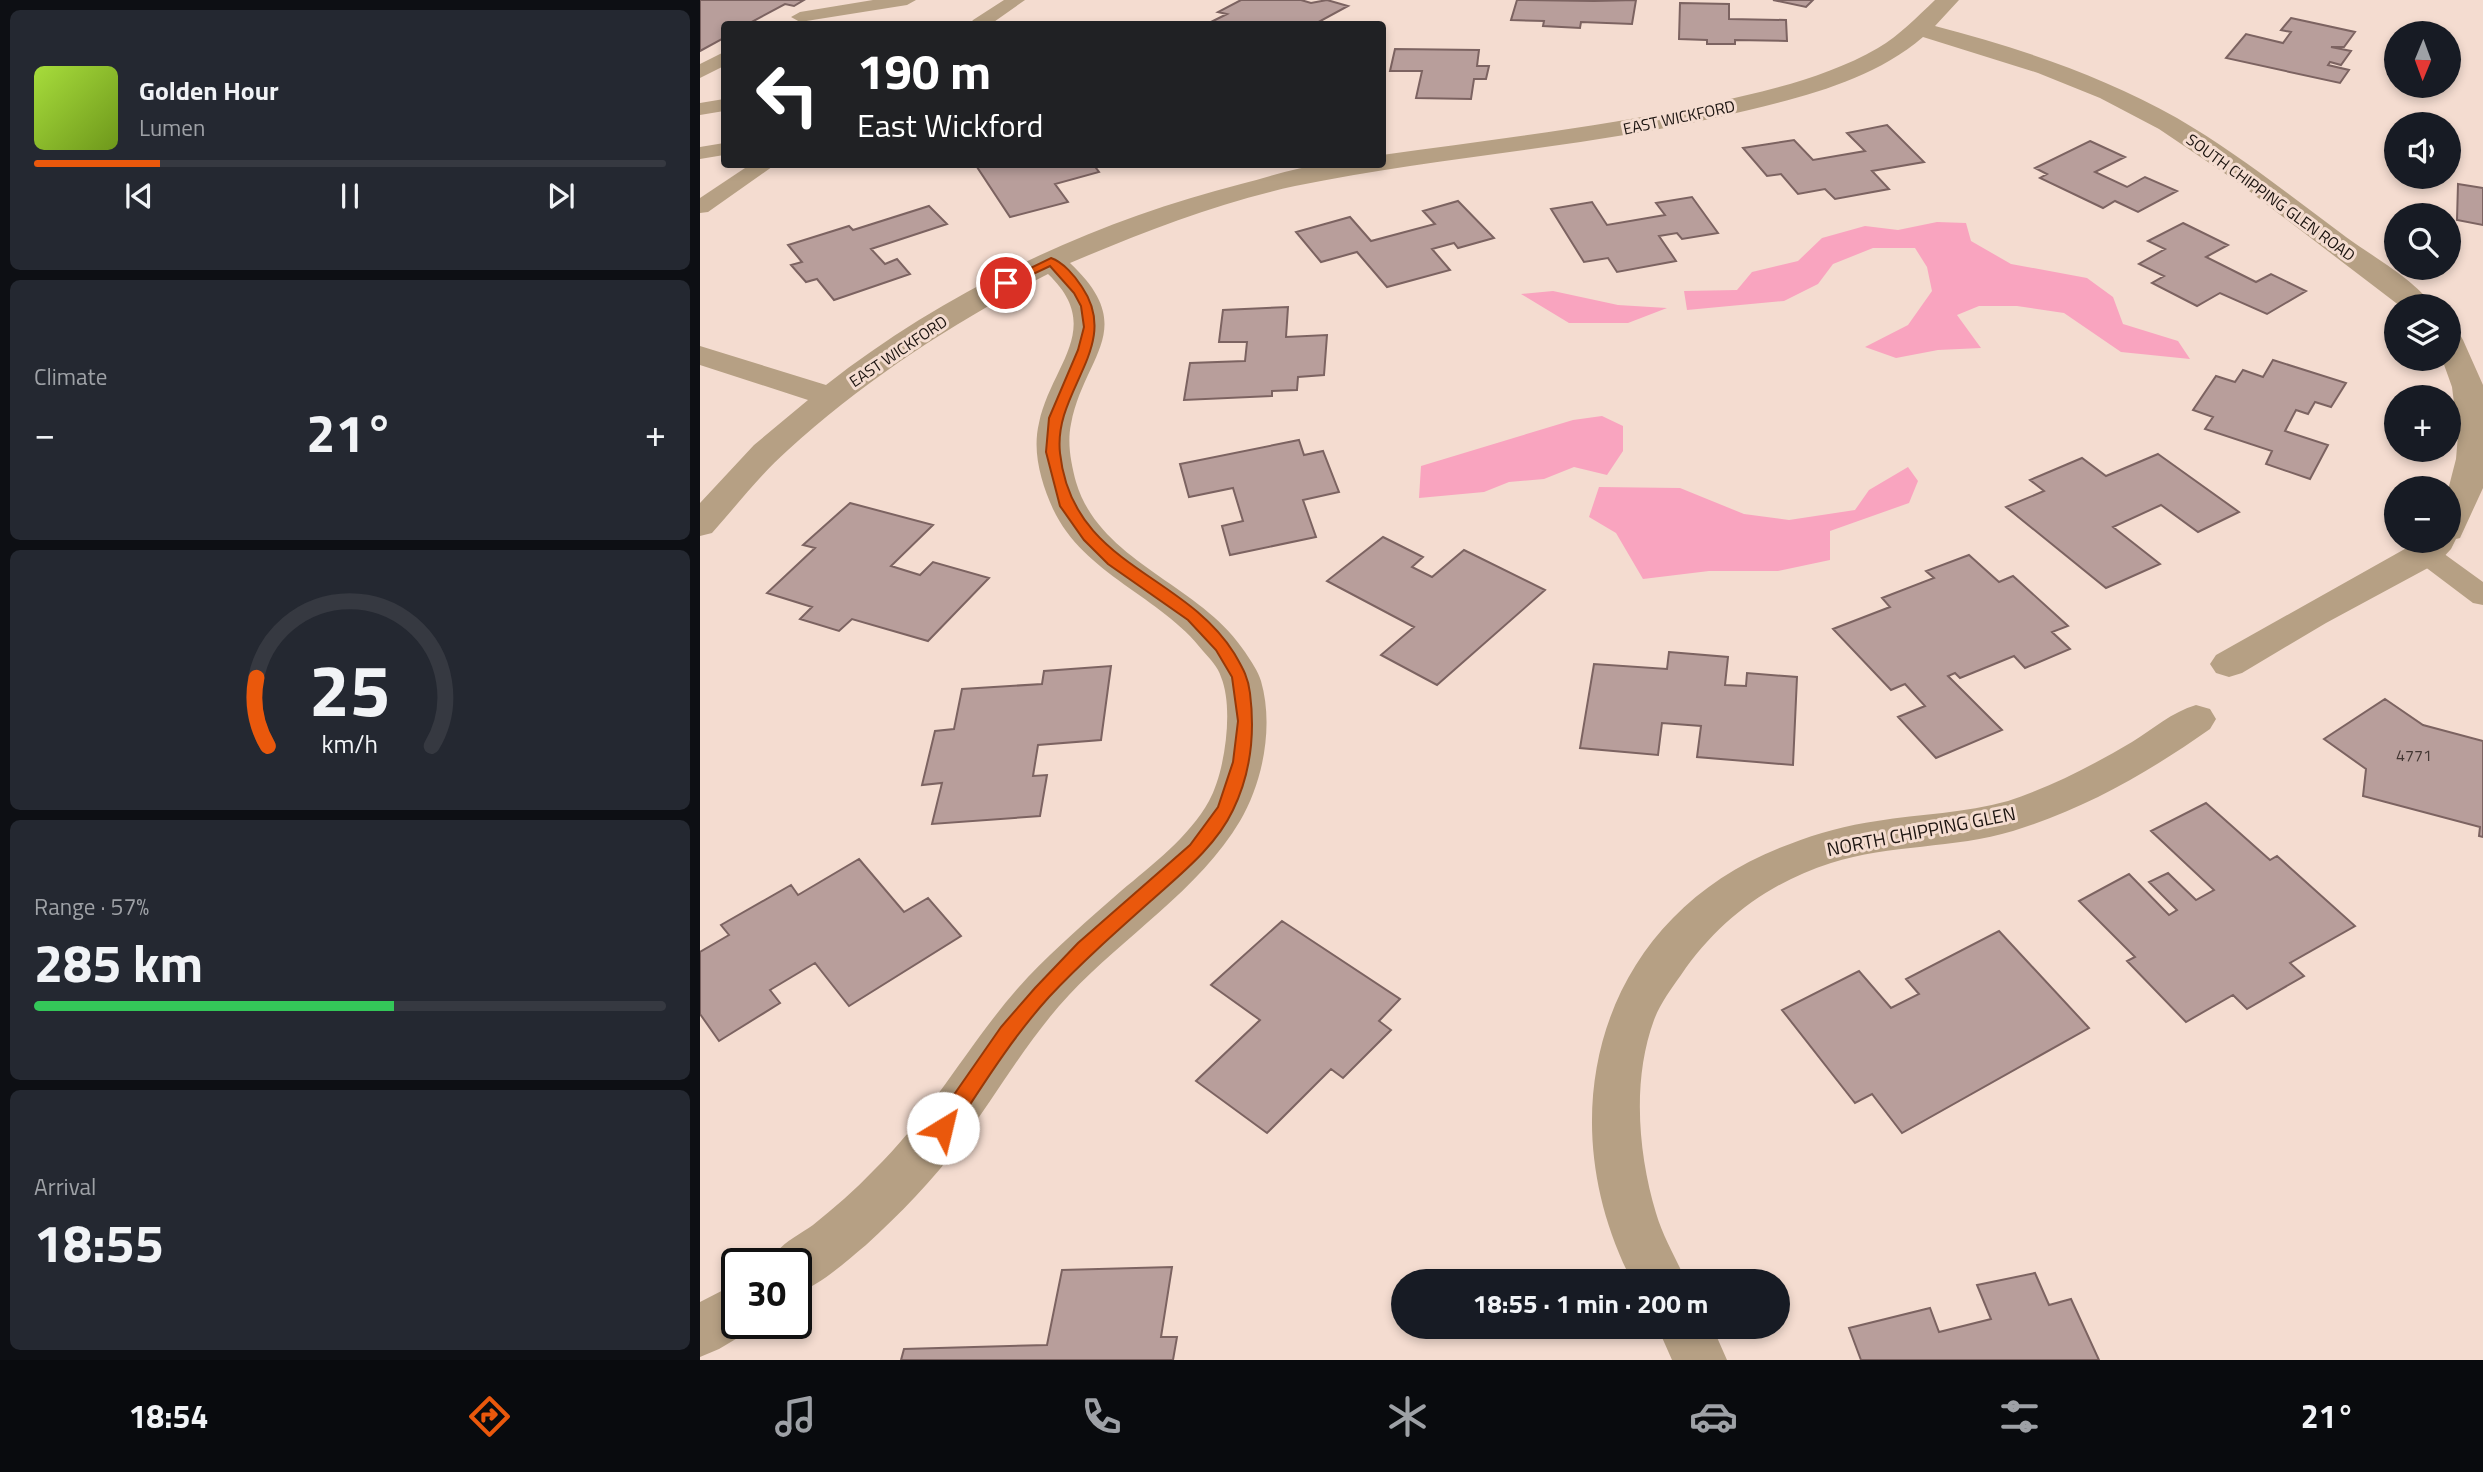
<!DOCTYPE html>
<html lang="en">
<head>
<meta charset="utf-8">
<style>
  :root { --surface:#171b24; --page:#242831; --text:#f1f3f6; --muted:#9ea1a6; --line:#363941; --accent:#ea580c }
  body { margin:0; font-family:"Titillium Web",sans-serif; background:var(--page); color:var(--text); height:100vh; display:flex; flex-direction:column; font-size:26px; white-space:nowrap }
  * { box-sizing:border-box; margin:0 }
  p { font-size:23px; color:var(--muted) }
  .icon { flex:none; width:38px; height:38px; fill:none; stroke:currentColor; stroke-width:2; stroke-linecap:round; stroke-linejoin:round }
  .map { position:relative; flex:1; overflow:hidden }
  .side { display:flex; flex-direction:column; gap:10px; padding:10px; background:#0d0f14; width:700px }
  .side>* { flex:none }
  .hud { position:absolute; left:21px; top:21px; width:665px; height:147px; border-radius:7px; box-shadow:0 4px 10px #0003; background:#202124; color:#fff; overflow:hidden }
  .needle { width:46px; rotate:181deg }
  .controls { position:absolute; left:1684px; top:21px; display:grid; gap:14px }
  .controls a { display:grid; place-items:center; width:77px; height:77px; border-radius:50%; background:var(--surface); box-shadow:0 4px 10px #0003; font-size:35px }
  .speed { position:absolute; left:21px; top:1248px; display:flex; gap:14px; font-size:35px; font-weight:700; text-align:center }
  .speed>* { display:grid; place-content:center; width:91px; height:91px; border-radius:50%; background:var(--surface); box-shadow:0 4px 10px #0003; line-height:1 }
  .speed .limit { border:4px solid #111; border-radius:10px; background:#fff; color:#111 }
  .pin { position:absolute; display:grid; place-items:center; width:60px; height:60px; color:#fff; margin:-30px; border:4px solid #fff; border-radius:50%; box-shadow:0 2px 7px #0007 }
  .me { position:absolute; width:77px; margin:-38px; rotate:36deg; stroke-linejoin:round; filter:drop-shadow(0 0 5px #0008) }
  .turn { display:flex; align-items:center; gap:24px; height:147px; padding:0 21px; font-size:32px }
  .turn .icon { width:91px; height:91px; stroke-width:2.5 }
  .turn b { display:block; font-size:49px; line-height:60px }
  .big { font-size:52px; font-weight:700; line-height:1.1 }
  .side .tile { flex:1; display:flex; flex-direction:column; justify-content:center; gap:10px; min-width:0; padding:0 24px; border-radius:10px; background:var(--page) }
  .side .dial { align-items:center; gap:0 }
  .dial svg { height:182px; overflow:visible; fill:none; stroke:var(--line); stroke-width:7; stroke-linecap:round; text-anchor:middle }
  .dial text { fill:var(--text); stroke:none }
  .song { display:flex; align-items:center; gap:21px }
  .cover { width:84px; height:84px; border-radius:10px; background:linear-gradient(135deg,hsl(80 70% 55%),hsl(80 70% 35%)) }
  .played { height:7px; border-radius:4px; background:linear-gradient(90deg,var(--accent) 20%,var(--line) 20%) }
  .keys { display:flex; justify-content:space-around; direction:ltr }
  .heat { display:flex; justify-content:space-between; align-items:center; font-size:38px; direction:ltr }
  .charge { height:10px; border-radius:5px; background:linear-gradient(90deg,#34c759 57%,var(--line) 0) }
  .trip { position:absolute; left:691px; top:1269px; width:399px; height:70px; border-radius:35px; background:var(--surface); box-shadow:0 4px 10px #0003; font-weight:700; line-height:70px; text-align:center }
  .menu { display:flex; height:112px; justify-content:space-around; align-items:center; background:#090b0e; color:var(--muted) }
  .menu .icon { width:49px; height:49px }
  .menu .current { color:var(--accent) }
  .menu b { font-size:32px; color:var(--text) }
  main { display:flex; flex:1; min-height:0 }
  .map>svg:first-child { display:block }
</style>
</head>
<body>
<main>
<section class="side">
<div class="tile">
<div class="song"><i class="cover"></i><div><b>Golden Hour</b><p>Lumen</p></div></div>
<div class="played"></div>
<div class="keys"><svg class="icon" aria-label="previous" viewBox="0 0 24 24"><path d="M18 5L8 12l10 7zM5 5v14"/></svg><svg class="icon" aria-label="pause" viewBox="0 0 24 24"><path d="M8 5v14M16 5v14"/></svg><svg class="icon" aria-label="next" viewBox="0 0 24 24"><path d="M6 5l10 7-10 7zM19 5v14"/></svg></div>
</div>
<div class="tile"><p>Climate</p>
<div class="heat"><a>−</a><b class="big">21°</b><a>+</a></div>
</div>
<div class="tile dial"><svg viewBox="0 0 100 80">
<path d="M14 69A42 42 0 1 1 86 69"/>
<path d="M14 69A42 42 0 0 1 9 39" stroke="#ea580c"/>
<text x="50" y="56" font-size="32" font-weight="700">25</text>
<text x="50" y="72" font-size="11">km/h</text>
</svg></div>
<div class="tile"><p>Range · 57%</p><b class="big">285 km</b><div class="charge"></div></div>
<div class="tile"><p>Arrival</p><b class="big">18:55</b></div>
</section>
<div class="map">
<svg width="1783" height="1360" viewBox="0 0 1783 1360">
  <rect width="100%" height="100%" fill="#f4dcd0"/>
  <path fill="#f9a4bf" d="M 1237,222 L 1266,223 L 1271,241 L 1311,264 L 1387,278 L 1413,297 L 1423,324 L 1478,341 L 1490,359 L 1421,352 L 1364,313 L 1317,306 L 1279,306 L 1257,315 L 1281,348 L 1238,350 L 1196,358 L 1165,347 L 1208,325 L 1232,291 L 1227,267 L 1215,248 L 1173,248 L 1133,264 L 1118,284 L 1084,301 L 987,310 L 984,291 L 1037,290 L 1052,272 L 1098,261 L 1122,238 L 1165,226 L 1198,230 Z
    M 853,291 L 918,305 L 967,308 L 928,323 L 869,323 L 821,294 Z
    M 902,416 L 923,426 L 923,451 L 907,475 L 874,467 L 844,479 L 809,482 L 784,492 L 719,498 L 721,466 L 873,420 Z
    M 1208,467 L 1218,481 L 1209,503 L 1130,531 L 1130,560 L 1078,571 L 1009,571 L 943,579 L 916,533 L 889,517 L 899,487 L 980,488 L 1044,514 L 1089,520 L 1155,510 L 1169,490 Z"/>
  <path fill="#b89e9b" stroke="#7c6361" stroke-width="2" d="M 0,0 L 104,0 L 94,6 L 85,4 L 48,24 L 24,24 L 24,38 L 0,51 Z
    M 541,0 L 601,0 L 611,3 L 627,0 L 648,6 L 615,24 L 575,22 L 570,24 L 507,24 L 527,14 L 518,12 Z
    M 817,0 L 894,1 L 936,0 L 932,24 L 881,22 L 880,28 L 843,26 L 844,21 L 811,20 Z
    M 1073,0 L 1113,0 L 1106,7 Z
    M 980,3 L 1029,4 L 1029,19 L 1086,20 L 1087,41 L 1035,40 L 1035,44 L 1007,44 L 1007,40 L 979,39 Z
    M 1591,18 L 1655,32 L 1644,47 L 1631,47 L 1651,51 L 1641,65 L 1630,62 L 1628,65 L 1649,70 L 1640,83 L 1526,58 L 1546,34 L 1583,43 L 1591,32 L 1581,30 Z
    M 695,49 L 779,50 L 777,66 L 789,66 L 786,79 L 774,79 L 771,99 L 716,98 L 722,71 L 690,71 Z
    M 1187,125 L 1224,162 L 1172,171 L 1189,189 L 1135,199 L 1125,189 L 1098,194 L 1081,174 L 1067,176 L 1043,148 L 1094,140 L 1113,160 L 1165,151 L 1147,133 Z
    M 1390,141 L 1425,157 L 1395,172 L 1427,187 L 1445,177 L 1477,191 L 1438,212 L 1415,201 L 1403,208 L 1340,178 L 1347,174 L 1335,168 Z
    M 287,164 L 393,164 L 399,172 L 355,184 L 368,202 L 310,217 L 277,167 Z
    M 1758,184 L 1783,188 L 1783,225 L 1757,220 Z
    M 992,197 L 1018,233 L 982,239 L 977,233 L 959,236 L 976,261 L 917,272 L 908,258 L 884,262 L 851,209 L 892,202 L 907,225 L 965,215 L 956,203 Z
    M 758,201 L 794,238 L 758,248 L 754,243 L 732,249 L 750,270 L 687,287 L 657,252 L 621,262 L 596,232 L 650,217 L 671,241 L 735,224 L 723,211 Z
    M 229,206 L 247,224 L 171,249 L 185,264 L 197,259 L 210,274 L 134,300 L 117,279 L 106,282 L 91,265 L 102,262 L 88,245 L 149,226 L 153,230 Z
    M 1483,223 L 1528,245 L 1506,257 L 1556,282 L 1571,274 L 1606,291 L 1567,314 L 1520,293 L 1497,306 L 1452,283 L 1464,276 L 1439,264 L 1465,249 L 1448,241 Z
    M 588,307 L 586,337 L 627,335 L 624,375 L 598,377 L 597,390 L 572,391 L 572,396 L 484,400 L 490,363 L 545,361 L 547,342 L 519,342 L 523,310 Z
    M 1573,360 L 1646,383 L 1631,407 L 1615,402 L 1608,414 L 1596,410 L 1585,431 L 1628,445 L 1610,479 L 1566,464 L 1572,451 L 1505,429 L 1513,417 L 1493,410 L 1516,376 L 1535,382 L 1543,370 L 1563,377 Z
    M 599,440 L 604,455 L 623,451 L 639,492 L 603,500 L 616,537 L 530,555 L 522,526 L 543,521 L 533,488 L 489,497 L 480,464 Z
    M 1458,454 L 1539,512 L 1498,532 L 1461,505 L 1413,527 L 1460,564 L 1406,588 L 1306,507 L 1344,491 L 1330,480 L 1382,458 L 1406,476 Z
    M 150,503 L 233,525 L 191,566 L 220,575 L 233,562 L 289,578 L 228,641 L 152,619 L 139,631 L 100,619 L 112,607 L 67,593 L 115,548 L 103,545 Z
    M 683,537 L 723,557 L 712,567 L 732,577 L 764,550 L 845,590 L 737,685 L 681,655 L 714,627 L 627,581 Z
    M 1269,555 L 1299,582 L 1313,576 L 1368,626 L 1352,632 L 1370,649 L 1325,668 L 1314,656 L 1260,678 L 1255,673 L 1248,676 L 1302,730 L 1236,758 L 1198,717 L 1225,706 L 1205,684 L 1191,690 L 1133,629 L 1190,607 L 1182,598 L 1234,578 L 1226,571 Z
    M 969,652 L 1028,657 L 1025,685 L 1046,686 L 1047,673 L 1097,677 L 1093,765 L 997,757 L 1001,726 L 962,723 L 958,755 L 880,748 L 894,664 L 967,669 Z
    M 411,666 L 401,740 L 338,745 L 333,776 L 347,775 L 340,816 L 232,824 L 242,783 L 222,785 L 235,731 L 254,729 L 262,689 L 342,684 L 344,671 Z
    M 1685,699 L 1723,725 L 1783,741 L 1783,837 L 1779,836 L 1780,827 L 1663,796 L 1666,769 L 1624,739 Z
    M 1506,803 L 1570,860 L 1577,856 L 1655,926 L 1590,963 L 1604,976 L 1547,1009 L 1533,995 L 1486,1022 L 1427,961 L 1435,957 L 1379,901 L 1429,874 L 1469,915 L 1477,910 L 1449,882 L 1468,873 L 1496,900 L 1514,890 L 1451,831 Z
    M 159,859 L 204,912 L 228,898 L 261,936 L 149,1006 L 115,963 L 70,990 L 80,1003 L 19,1041 L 0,1014 L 0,952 L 29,935 L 21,925 L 91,885 L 98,895 Z
    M 582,921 L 700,999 L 679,1021 L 691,1030 L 643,1078 L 631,1069 L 567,1133 L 496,1081 L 560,1020 L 511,985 Z
    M 1299,931 L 1389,1028 L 1202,1133 L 1172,1094 L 1155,1103 L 1082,1010 L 1159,971 L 1191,1008 L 1219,994 L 1206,979 Z
    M 472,1267 L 461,1337 L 477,1337 L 473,1360 L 201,1360 L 204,1349 L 347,1345 L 362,1270 Z
    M 1335,1273 L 1349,1305 L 1371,1299 L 1399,1360 L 1161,1360 L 1149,1328 L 1230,1308 L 1239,1332 L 1291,1319 L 1277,1285 Z"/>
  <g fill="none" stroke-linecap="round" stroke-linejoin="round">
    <path fill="#b6a084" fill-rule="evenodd" d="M 173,0 L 216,0 L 207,5 L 100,22 L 91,17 L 100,12 Z
      M 304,0 L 325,0 L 291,24 L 270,24 L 273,20 Z
      M 24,52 L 24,66 L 0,78 L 0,64 Z
      M 24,99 L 24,111 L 0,115 L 0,103 Z
      M 24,143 L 24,155 L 0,159 L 0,147 Z
      M 51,164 L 76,164 L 8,212 L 0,213 L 0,198 Z
      M 1726,545 L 1736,548 L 1783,582 L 1783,605 L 1773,603 L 1716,560 L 1712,554 L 1716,548 Z"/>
    <path fill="#b6a084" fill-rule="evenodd" d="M 1235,0 L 1259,0 L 1235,26 C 1319,48 1401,75 1477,118 C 1537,153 1591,196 1646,237 C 1672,256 1715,280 1733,306 L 1700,306 L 1536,181 L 1459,129 L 1400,98 L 1338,73 L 1223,37 C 1174,79 1110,95 1049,110 C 899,147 745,155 595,186 C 517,203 443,232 370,263 C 440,329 384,355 371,424 C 367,443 371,463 376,482 C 400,563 501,584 545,652 C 551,661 558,671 561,681 C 574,726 563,782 540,821 C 500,889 423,937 369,995 C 327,1040 297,1094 260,1144 C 232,1181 200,1214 166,1245 C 144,1263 123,1283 96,1294 L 96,1264 L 72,1264 C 74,1260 75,1255 77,1252 C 85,1241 102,1233 113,1225 C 134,1208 155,1190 174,1170 C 234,1112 271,1038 328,977 C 357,947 389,919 421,891 C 452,865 489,837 509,801 C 525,772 534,708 521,677 C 518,667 510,659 503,651 C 461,596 384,575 353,509 C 341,482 332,452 339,423 C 351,365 405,328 348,274 C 254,322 166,379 88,450 C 60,475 37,505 12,533 L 0,536 L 0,503 L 54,445 L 108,400 L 0,365 L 0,346 L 126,385 C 247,290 392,222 541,184 C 569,177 599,166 629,164 C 647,163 665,164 682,164 L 682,155 C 791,140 900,127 1008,104 C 1066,91 1126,78 1178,48 C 1200,35 1217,17 1235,0 Z
      M 1748,331 L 1759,333 L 1763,340 L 1783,385 L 1783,488 L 1760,538 L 1756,539 L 1751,549 L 1739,562 L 1626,623 L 1542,673 L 1529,677 L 1516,673 L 1510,664 L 1516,655 L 1719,541 L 1748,541 L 1748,490 L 1756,459 L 1758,435 L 1752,387 L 1742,359 L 1748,359 Z
      M 1496,705 L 1510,709 L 1516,719 L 1510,729 C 1449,772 1385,809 1313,831 C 1254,849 1190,844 1131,863 C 1068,883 1018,921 981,975 C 971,989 960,1004 954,1020 C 932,1080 938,1153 956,1213 C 963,1237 976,1258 986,1281 L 932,1281 C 844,1110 903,912 1090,844 C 1118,833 1147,825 1177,821 C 1220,814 1265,813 1308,801 C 1351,787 1393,765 1432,742 C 1453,729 1472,712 1496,705 Z
      M 37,1283 L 37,1323 L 57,1323 L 56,1327 L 19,1349 L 0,1357 L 0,1302 Z
      M 957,1326 L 1012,1326 L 1027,1360 L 972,1360 Z"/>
  </g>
  <path fill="#ea580c" stroke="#983908" stroke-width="2" d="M 351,258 C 363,262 375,276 382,287 C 422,346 353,390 360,453 C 372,566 483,572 534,653 C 542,667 548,676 550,693 C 555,733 551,773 533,810 C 516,846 482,873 453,899 C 417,931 382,962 349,997 C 311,1039 281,1088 250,1135 L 243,1137 L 235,1135 L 232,1128 L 235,1122 L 301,1027 L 335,988 L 378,943 L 490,845 L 518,807 L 533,762 L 538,721 L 532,677 L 516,650 L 488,620 L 408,564 L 384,540 L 360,506 L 346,452 L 349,418 L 378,350 L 384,327 L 381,306 L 374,293 L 350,266 L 310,285 L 300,283 Z"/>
  <g text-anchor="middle" stroke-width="6" stroke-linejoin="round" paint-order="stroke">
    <g font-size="16" fill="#1b130f" stroke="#f4dcd0">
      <text transform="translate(979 117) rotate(-12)" y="6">EAST WICKFORD</text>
      <text transform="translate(1571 197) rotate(36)" y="6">SOUTH CHIPPING GLEN ROAD</text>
      <text transform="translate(198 351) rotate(-34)" y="6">EAST WICKFORD</text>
    </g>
    <g font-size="16" fill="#423632">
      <text x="1714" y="761">4771</text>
    </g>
    <g font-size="19" fill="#1b130f" stroke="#f4dcd0">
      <text transform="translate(1221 831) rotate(-11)" y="7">NORTH CHIPPING GLEN</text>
    </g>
  </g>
</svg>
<div class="controls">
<a><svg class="needle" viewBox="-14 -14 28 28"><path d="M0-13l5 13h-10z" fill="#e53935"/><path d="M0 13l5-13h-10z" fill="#9ea1a6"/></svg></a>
<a><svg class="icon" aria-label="sound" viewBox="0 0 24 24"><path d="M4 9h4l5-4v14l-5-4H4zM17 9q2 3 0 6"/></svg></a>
<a><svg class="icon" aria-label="search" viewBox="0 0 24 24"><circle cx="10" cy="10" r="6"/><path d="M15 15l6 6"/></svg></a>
<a><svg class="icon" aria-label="layers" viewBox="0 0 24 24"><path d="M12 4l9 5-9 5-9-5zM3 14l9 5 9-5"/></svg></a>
<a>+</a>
<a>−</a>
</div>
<div class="speed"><div class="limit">30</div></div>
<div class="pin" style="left:306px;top:283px;background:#d93025"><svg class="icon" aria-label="arrive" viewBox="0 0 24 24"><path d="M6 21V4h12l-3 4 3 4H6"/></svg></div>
<svg class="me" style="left:243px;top:1128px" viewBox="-20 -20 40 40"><circle r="19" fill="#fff"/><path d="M0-13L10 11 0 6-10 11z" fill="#ea580c"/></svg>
<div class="trip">18:55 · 1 min · 200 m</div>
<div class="hud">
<div class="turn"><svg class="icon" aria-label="left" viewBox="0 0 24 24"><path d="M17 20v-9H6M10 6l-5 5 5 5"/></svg><div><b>190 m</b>East Wickford</div></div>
</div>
</div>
</main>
<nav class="menu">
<b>18:54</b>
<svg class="icon current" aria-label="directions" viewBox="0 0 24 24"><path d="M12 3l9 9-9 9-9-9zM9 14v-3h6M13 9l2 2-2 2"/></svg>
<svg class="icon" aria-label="music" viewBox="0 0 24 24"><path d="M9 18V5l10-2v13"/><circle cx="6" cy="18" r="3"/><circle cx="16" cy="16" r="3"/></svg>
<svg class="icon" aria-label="phone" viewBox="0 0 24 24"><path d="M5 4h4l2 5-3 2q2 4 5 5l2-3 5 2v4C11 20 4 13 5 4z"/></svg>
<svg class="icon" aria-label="climate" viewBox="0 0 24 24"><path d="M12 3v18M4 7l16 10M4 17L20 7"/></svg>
<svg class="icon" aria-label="car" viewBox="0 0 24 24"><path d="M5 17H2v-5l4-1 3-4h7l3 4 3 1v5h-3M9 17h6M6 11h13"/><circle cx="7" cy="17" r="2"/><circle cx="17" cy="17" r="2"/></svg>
<svg class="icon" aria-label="filters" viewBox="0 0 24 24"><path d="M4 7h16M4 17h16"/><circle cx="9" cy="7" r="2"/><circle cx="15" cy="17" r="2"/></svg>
<b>21°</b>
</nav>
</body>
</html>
